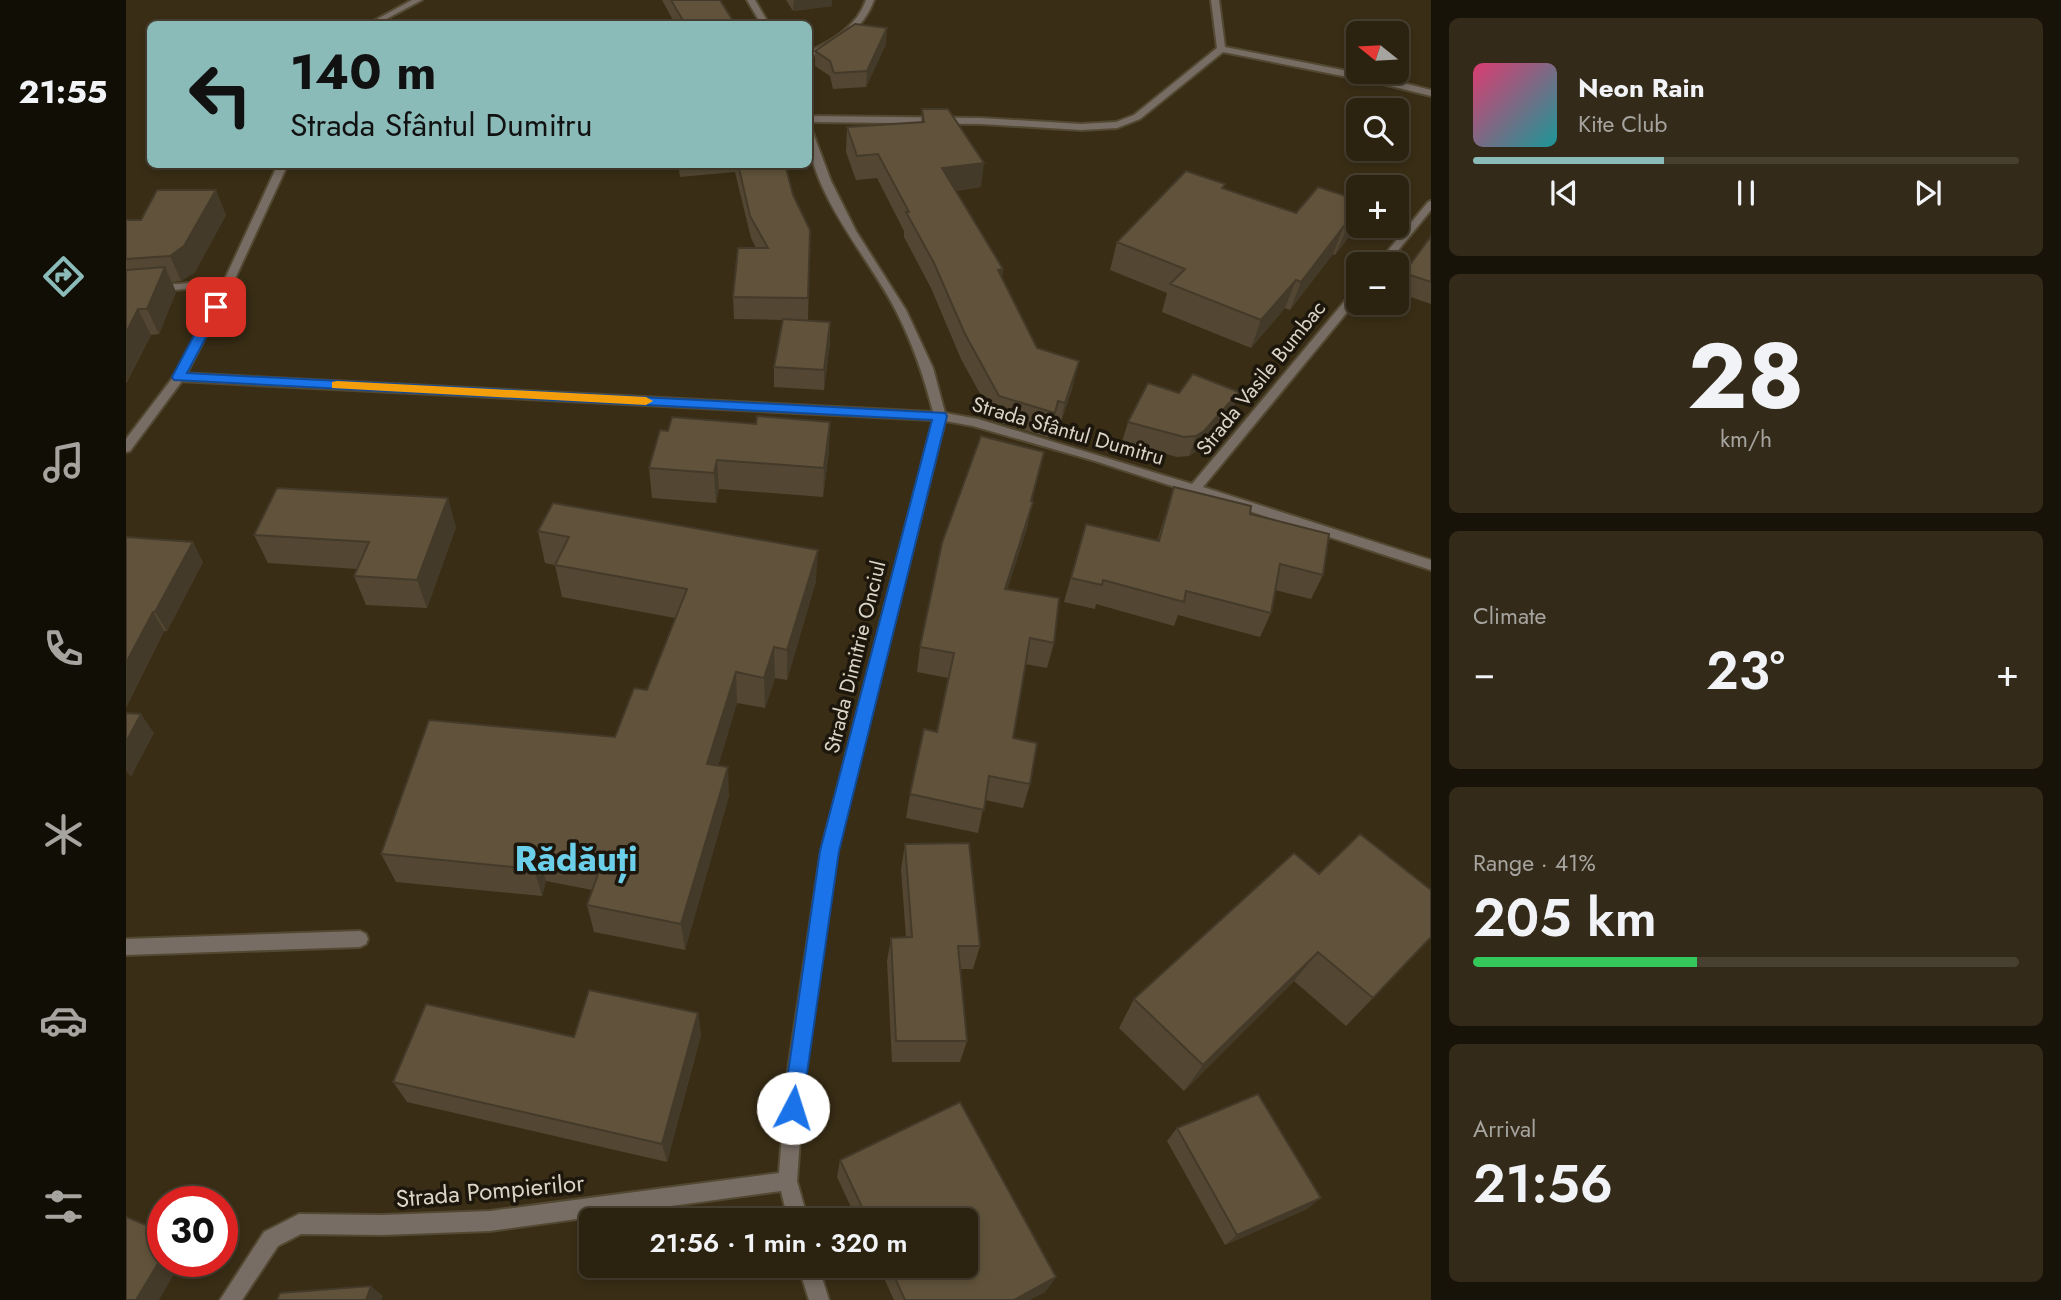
<!DOCTYPE html>
<html lang="en">
<head>
<meta charset="utf-8">
<style>
  :root { --surface:#2b2210; --page:#332a19; --text:#f1f3f6; --muted:#a6a49f; --line:#473f30; --accent:#8bbbb9 }
  body { margin:0; font-family:Jost,sans-serif; background:var(--page); color:var(--text); height:100vh; display:flex; flex-direction:column; font-size:26px; white-space:nowrap }
  * { box-sizing:border-box; margin:0 }
  p { font-size:23px; color:var(--muted) }
  .icon { flex:none; width:38px; height:38px; fill:none; stroke:currentColor; stroke-width:2; stroke-linecap:round; stroke-linejoin:round }
  .map { position:relative; flex:1; overflow:hidden }
  .drawer { display:flex; flex-direction:column; gap:18px; padding:18px; background:#181309; width:630px }
  .drawer>* { flex:none }
  .hud { position:absolute; left:21px; top:21px; width:665px; height:147px; border-radius:10px; box-shadow:0 4px 10px #0003,0 0 0 2px var(--line); background:#8bbbb9; color:#111; overflow:hidden }
  .needle { width:46px; rotate:288deg }
  .controls { position:absolute; left:1220px; top:21px; display:grid; gap:14px }
  .controls a { display:grid; place-items:center; width:63px; height:63px; border-radius:10px; background:var(--surface); box-shadow:0 4px 10px #0003,0 0 0 2px var(--line); font-size:35px }
  .speed { position:absolute; left:21px; top:1186px; display:flex; gap:14px; font-size:35px; font-weight:700; text-align:center }
  .speed>* { display:grid; place-content:center; width:91px; height:91px; border-radius:50%; background:var(--surface); box-shadow:0 4px 10px #0003,0 0 0 2px var(--line); line-height:1 }
  .speed .limit { border:10px solid #d22; background:#fff; color:#111 }
  .pin { position:absolute; display:grid; place-items:center; width:60px; height:60px; color:#fff; margin:-30px; border-radius:14px; box-shadow:0 4px 10px #0006 }
  .me { position:absolute; width:77px; margin:-38px; rotate:5deg; stroke-linejoin:round; filter:drop-shadow(0 0 5px #0008) }
  .turn { display:flex; align-items:center; gap:24px; height:147px; padding:0 28px; font-size:32px }
  .turn .icon { width:91px; height:91px; stroke-width:2.5 }
  .turn b { display:block; font-size:49px; line-height:60px }
  .big { font-size:52px; font-weight:600; line-height:1.1 }
  .drawer .widget { flex:1; display:flex; flex-direction:column; justify-content:center; gap:10px; min-width:0; padding:0 24px; border-radius:10px; background:var(--page) }
  .drawer .dial { align-items:center; gap:0 }
  .dial b { font-size:91px; line-height:1 }
  .song { display:flex; align-items:center; gap:21px }
  .cover { width:84px; height:84px; border-radius:10px; background:linear-gradient(135deg,hsl(340 70% 55%),hsl(180 70% 35%)) }
  .played { height:7px; border-radius:4px; background:linear-gradient(90deg,var(--accent) 35%,var(--line) 35%) }
  .keys { display:flex; justify-content:space-around; direction:ltr }
  .heat { display:flex; justify-content:space-between; align-items:center; font-size:38px; direction:ltr }
  .charge { height:10px; border-radius:5px; background:linear-gradient(90deg,#34c759 41%,var(--line) 0) }
  .trip { position:absolute; left:453px; top:1208px; width:399px; height:70px; border-radius:10px; background:var(--surface); box-shadow:0 4px 10px #0003,0 0 0 2px var(--line); font-weight:600; line-height:70px; text-align:center }
  main { display:flex; flex:1; min-height:0 }
  .tab-bar { display:flex; flex-direction:column; width:126px; justify-content:space-around; align-items:center; background:#110e06; color:var(--muted) }
  .tab-bar .icon { width:49px; height:49px }
  .tab-bar .on { color:var(--accent) }
  .tab-bar b { font-size:32px; color:var(--text) }
  .map>svg:first-child { display:block }
</style>
</head>
<body>
<main>
<nav class="tab-bar">
<b>21:55</b>
<svg class="icon on" aria-label="directions" viewBox="0 0 24 24"><path d="M12 3l9 9-9 9-9-9zM9 14v-3h6M13 9l2 2-2 2"/></svg>
<svg class="icon" aria-label="music" viewBox="0 0 24 24"><path d="M9 18V5l10-2v13"/><circle cx="6" cy="18" r="3"/><circle cx="16" cy="16" r="3"/></svg>
<svg class="icon" aria-label="phone" viewBox="0 0 24 24"><path d="M5 4h4l2 5-3 2q2 4 5 5l2-3 5 2v4C11 20 4 13 5 4z"/></svg>
<svg class="icon" aria-label="climate" viewBox="0 0 24 24"><path d="M12 3v18M4 7l16 10M4 17L20 7"/></svg>
<svg class="icon" aria-label="car" viewBox="0 0 24 24"><path d="M5 17H2v-5l4-1 3-4h7l3 4 3 1v5h-3M9 17h6M6 11h13"/><circle cx="7" cy="17" r="2"/><circle cx="17" cy="17" r="2"/></svg>
<svg class="icon" aria-label="filters" viewBox="0 0 24 24"><path d="M4 7h16M4 17h16"/><circle cx="9" cy="7" r="2"/><circle cx="15" cy="17" r="2"/></svg>
</nav>
<div class="map">
<svg width="1305" height="1300" viewBox="0 0 1305 1300">
  <rect width="100%" height="100%" fill="#392d15"/>
  <g fill="none" stroke-linecap="round" stroke-linejoin="round">
    <g stroke="#534831" stroke-width="4">
      <path id="minor" d="M 621,0 L 629,0 L 643,24 L 635,24 Z
        M 740,0 L 748,0 C 738,29 710,48 682,57 L 682,52 C 707,41 731,26 740,0 Z
        M 1085,0 L 1093,0 L 1099,47 L 1257,78 L 1305,90 L 1305,96 L 1257,84 L 1097,52 L 1014,119 L 991,128 L 955,130 L 855,124 L 682,122 L 682,116 L 855,118 L 955,124 L 990,122 L 1008,115 L 1091,48 Z
        M 682,130 L 687,133 L 705,181 L 730,231 L 780,310 L 807,368 L 819,413 L 852,419 L 1066,484 L 1228,290 L 1232,289 L 1232,299 L 1077,487 L 1305,560 L 1305,570 L 969,461 L 847,426 L 819,421 L 711,851 L 678,1083 L 671,1181 L 682,1220 L 662,1220 L 655,1191 L 364,1231 L 256,1235 L 175,1234 L 152,1246 L 116,1300 L 94,1300 L 138,1232 L 173,1214 L 256,1215 L 364,1211 L 653,1173 L 660,1083 L 695,851 L 807,420 L 53,381 L 47,377 L 53,373 L 807,412 C 798,377 787,344 770,311 C 744,259 682,191 682,130 Z
        M 1305,201 L 1305,210 L 1261,264 L 1251,264 L 1302,202 Z
        M 102,280 L 107,283 L 106,285 L 0,294 L 0,288 Z
        M 234,931 L 240,934 L 242,939 L 240,944 L 234,947 L 0,955 L 0,939 Z
        M 672,1265 L 692,1265 L 703,1300 L 683,1300 Z"/>
    </g>
    <g stroke="#534831" stroke-width="4">
      <path id="tertiary" d="M 286,0 L 296,0 L 251,24 L 242,24 Z
        M 152,164 L 162,164 L 107,283 L 59,377 L 4,451 L 0,452 L 0,439 L 48,376 L 97,283 Z"/>
    </g>
    <use href="#minor" fill="#776d64" fill-rule="evenodd"/>
    <use href="#tertiary" fill="#776d64" fill-rule="evenodd"/>
  </g>
  <path fill="#534733" d="M 536,0 L 594,0 L 609,24 L 549,24 Z
    M 660,0 L 706,0 L 706,6 L 667,11 Z
    M 760,44 L 740,87 L 707,89 L 704,76 L 689,66 L 689,51 Z
    M 796,109 L 855,187 L 830,191 L 877,269 L 876,278 L 911,348 L 947,386 L 933,428 L 927,426 L 923,438 L 869,421 L 835,359 L 805,288 L 778,237 L 778,231 L 751,178 L 730,180 L 720,152 L 721,127 L 795,122 Z
    M 552,164 L 659,164 L 667,195 L 684,230 L 682,321 L 704,342 L 698,390 L 648,387 L 648,367 L 657,320 L 608,319 L 607,297 L 630,248 L 625,238 L 609,172 L 554,177 Z
    M 1192,187 L 1228,230 L 1209,255 L 1207,254 L 1164,310 L 1159,308 L 1125,348 L 1036,312 L 1041,293 L 984,270 L 991,242 L 1098,189 L 1170,213 Z
    M 100,215 L 69,272 L 55,281 L 46,282 L 50,292 L 33,334 L 25,335 L 1,382 L 0,382 L 0,220 Z
    M 1305,236 L 1305,304 L 1270,292 L 1270,289 L 1278,273 Z
    M 1106,412 L 1071,451 L 1063,456 L 1051,457 L 996,442 L 1002,422 Z
    M 534,430 L 703,451 L 697,497 L 593,489 L 590,503 L 526,498 L 523,468 Z
    M 918,452 L 906,501 L 901,528 L 881,590 L 928,643 L 921,668 L 899,664 L 887,738 L 904,784 L 897,808 L 859,800 L 852,833 L 780,818 L 784,794 L 811,732 L 822,678 L 791,672 L 794,647 Z
    M 1048,487 L 1124,514 L 1197,575 L 1185,599 L 1149,590 L 1145,613 L 1134,637 L 1052,615 L 1048,626 L 970,604 L 969,609 L 938,602 L 960,524 L 1031,541 Z
    M 330,527 L 301,608 L 240,605 L 228,576 L 231,569 L 142,563 L 128,535 Z
    M 412,531 L 690,581 L 661,680 L 649,678 L 639,708 L 611,703 L 592,766 L 603,796 L 559,950 L 468,932 L 461,905 L 466,890 L 420,881 L 416,896 L 270,882 L 255,854 L 489,737 L 521,690 L 549,618 L 436,597 L 429,565 L 419,563 Z
    M 0,537 L 77,562 L 41,631 L 38,631 L 0,708 Z
    M 779,844 L 854,946 L 847,969 L 834,969 L 841,1041 L 834,1062 L 766,1062 L 761,961 L 765,938 L 780,938 L 775,869 Z
    M 1193,874 L 1305,938 L 1220,1026 L 1168,981 L 1058,1091 L 993,1028 L 1008,999 Z
    M 572,1013 L 575,1035 L 541,1162 L 281,1102 L 267,1082 Z
    M 834,1102 L 930,1277 L 919,1292 L 903,1300 L 768,1300 L 752,1265 L 840,1265 L 840,1220 L 731,1220 L 711,1177 L 714,1160 Z
    M 1051,1128 L 1181,1209 L 1099,1245 L 1041,1141 Z"/>
  <path fill="#443a29" d="M 668,0 L 706,0 L 706,6 L 667,11 Z
    M 761,28 L 760,44 L 740,87 L 741,71 Z
    M 858,163 L 855,187 L 813,193 L 816,168 Z
    M 90,190 L 100,215 L 69,272 L 55,281 L 44,256 Z
    M 1232,213 L 1232,222 L 1228,230 L 1209,255 L 1221,227 Z
    M 1218,226 L 1207,254 L 1164,310 L 1175,282 Z
    M 39,267 L 50,292 L 33,334 L 21,309 Z
    M 877,269 L 873,294 L 872,270 Z
    M 1170,280 L 1159,308 L 1125,348 L 1135,320 Z
    M 12,309 L 25,335 L 1,382 L 0,380 L 0,333 Z
    M 704,322 L 704,342 L 698,390 L 698,370 Z
    M 953,361 L 947,386 L 933,428 L 939,403 Z
    M 1113,392 L 1106,412 L 1071,451 L 1063,456 L 1070,436 Z
    M 704,422 L 703,451 L 697,497 L 698,468 Z
    M 918,452 L 900,524 L 907,502 L 901,528 L 873,615 L 879,589 Z
    M 591,460 L 593,489 L 590,503 L 588,473 Z
    M 322,498 L 330,527 L 301,608 L 291,580 Z
    M 67,542 L 77,562 L 41,631 L 29,612 Z
    M 692,550 L 690,581 L 661,680 L 661,650 Z
    M 27,612 L 38,631 L 0,708 L 0,663 Z
    M 648,647 L 649,678 L 639,708 L 638,678 Z
    M 610,672 L 611,703 L 584,793 L 581,764 Z
    M 15,714 L 28,733 L 5,777 L 0,771 L 0,742 Z
    M 602,767 L 603,796 L 559,950 L 555,924 Z
    M 412,853 L 420,881 L 416,896 L 408,869 Z
    M 1192,952 L 1168,981 L 1058,1091 L 1077,1065 Z
    M 572,1013 L 575,1035 L 541,1162 L 536,1144 Z
    M 1195,1198 L 1181,1209 L 1099,1245 L 1111,1235 Z
    M 37,1255 L 37,1262 L 55,1262 L 33,1300 L 10,1300 Z
    M 930,1277 L 919,1292 L 903,1300 L 888,1300 Z
    M 245,1286 L 257,1296 L 255,1300 L 240,1300 Z"/>
  <path fill="#61533b" stroke="#443a29" stroke-width="2" d="M 545,0 L 594,0 L 609,24 L 559,24 Z
    M 729,24 L 761,28 L 741,71 L 708,73 L 704,61 L 689,51 Z
    M 796,109 L 822,109 L 858,163 L 816,168 L 877,269 L 872,270 L 911,348 L 953,361 L 939,403 L 932,401 L 929,413 L 873,396 L 839,334 L 808,263 L 780,212 L 783,212 L 752,154 L 731,156 L 721,127 L 798,122 Z
    M 612,164 L 659,164 L 667,195 L 684,230 L 682,298 L 607,297 L 612,248 L 642,248 L 624,216 Z
    M 1060,171 L 1099,184 L 1096,188 L 1170,213 L 1192,187 L 1232,200 L 1232,213 L 1221,227 L 1218,226 L 1175,282 L 1170,280 L 1135,320 L 1044,284 L 1059,269 L 991,242 Z
    M 31,190 L 90,190 L 58,246 L 44,256 L 0,259 L 0,220 L 15,220 Z
    M 1305,236 L 1305,282 L 1278,273 Z
    M 39,267 L 21,309 L 12,309 L 0,333 L 0,270 Z
    M 657,319 L 704,322 L 698,370 L 648,367 Z
    M 1067,374 L 1113,392 L 1078,431 L 1070,436 L 1058,437 L 1002,422 L 1022,383 L 1053,393 Z
    M 631,416 L 704,422 L 698,468 L 591,460 L 588,473 L 523,468 L 534,430 L 542,431 L 546,417 L 630,424 Z
    M 855,436 L 918,452 L 905,501 L 907,502 L 879,589 L 933,598 L 928,643 L 904,638 L 887,738 L 911,743 L 904,784 L 863,776 L 858,810 L 784,794 L 798,729 L 811,732 L 828,653 L 794,647 L 816,543 Z
    M 1048,487 L 1125,506 L 1124,514 L 1203,534 L 1197,575 L 1154,564 L 1145,613 L 1060,591 L 1058,602 L 977,580 L 976,585 L 945,578 L 960,524 L 1033,541 Z
    M 151,488 L 322,498 L 291,580 L 228,576 L 243,542 L 128,535 Z
    M 427,503 L 692,550 L 661,650 L 648,647 L 638,678 L 610,672 L 581,764 L 602,767 L 555,924 L 461,905 L 475,866 L 412,853 L 408,869 L 255,854 L 303,720 L 489,737 L 508,688 L 521,690 L 561,589 L 429,565 L 443,537 L 412,531 Z
    M 0,537 L 67,542 L 29,612 L 27,612 L 0,663 Z
    M 0,713 L 15,714 L 0,742 Z
    M 1234,834 L 1305,890 L 1305,937 L 1247,998 L 1192,952 L 1077,1065 L 1008,999 L 1168,853 L 1193,874 Z
    M 843,843 L 854,946 L 832,946 L 841,1041 L 770,1041 L 765,938 L 786,937 L 779,844 Z
    M 463,990 L 572,1013 L 536,1144 L 267,1082 L 300,1004 L 448,1037 Z
    M 1132,1094 L 1195,1198 L 1111,1235 L 1051,1128 Z
    M 834,1102 L 930,1277 L 888,1300 L 779,1300 L 763,1265 L 840,1265 L 840,1220 L 742,1220 L 714,1160 Z
    M 0,1217 L 37,1232 L 37,1255 L 10,1300 L 0,1300 Z
    M 245,1286 L 240,1300 L 151,1300 L 154,1293 Z"/>
  <path fill="#1a73e8" stroke="#114b97" stroke-width="2" d="M 90,303 L 96,307 L 61,373 L 819,413 L 821,416 L 713,851 L 675,1115 L 667,1118 L 660,1115 L 657,1108 L 694,851 L 806,420 L 48,380 L 46,377 L 83,307 Z"/>
  <path fill="#f59e0b" d="M 211,381 L 520,397 L 527,401 L 520,405 L 206,388 L 206,382 Z"/>
  <g text-anchor="middle" stroke-width="7" stroke-linejoin="round" paint-order="stroke">
    <g font-size="21" fill="#dbd4c6" stroke="#1c160c">
      <text transform="translate(1135 378) rotate(-51)" y="7">Strada Vasile Bumbac</text>
      <text transform="translate(942 431) rotate(16)" y="7">Strada Sfântul Dumitru</text>
      <text transform="translate(729 657) rotate(-76)" y="7">Strada Dimitrie Onciul</text>
    </g>
    <g font-size="24" fill="#dbd4c6" stroke="#1c160c">
      <text transform="translate(364 1191) rotate(-5)" y="8">Strada Pompierilor</text>
    </g>
    <g font-size="35" font-weight="bold" fill="#6ccfe9" stroke="#1c160c">
      <text x="450" y="871">Rădăuți</text>
    </g>
  </g>
</svg>
<div class="controls">
<a><svg class="needle" viewBox="-14 -14 28 28"><path d="M0-13l5 13h-10z" fill="#e53935"/><path d="M0 13l5-13h-10z" fill="#a6a49f"/></svg></a>
<a><svg class="icon" aria-label="search" viewBox="0 0 24 24"><circle cx="10" cy="10" r="6"/><path d="M15 15l6 6"/></svg></a>
<a>+</a>
<a>−</a>
</div>
<div class="speed"><div class="limit">30</div></div>
<div class="pin" style="left:90px;top:307px;background:#d93025"><svg class="icon" aria-label="arrive" viewBox="0 0 24 24"><path d="M6 21V4h12l-3 4 3 4H6"/></svg></div>
<svg class="me" style="left:667px;top:1108px" viewBox="-20 -20 40 40"><circle r="19" fill="#fff"/><path d="M0-13L10 11 0 6-10 11z" fill="#1a73e8"/></svg>
<div class="trip">21:56 · 1 min · 320 m</div>
<div class="hud">
<div class="turn"><svg class="icon" aria-label="left" viewBox="0 0 24 24"><path d="M17 20v-9H6M10 6l-5 5 5 5"/></svg><div><b>140 m</b>Strada Sfântul Dumitru</div></div>
</div>
</div>
<section class="drawer">
<div class="widget">
<div class="song"><i class="cover"></i><div><b>Neon Rain</b><p>Kite Club</p></div></div>
<div class="played"></div>
<div class="keys"><svg class="icon" aria-label="previous" viewBox="0 0 24 24"><path d="M18 5L8 12l10 7zM5 5v14"/></svg><svg class="icon" aria-label="pause" viewBox="0 0 24 24"><path d="M8 5v14M16 5v14"/></svg><svg class="icon" aria-label="next" viewBox="0 0 24 24"><path d="M6 5l10 7-10 7zM19 5v14"/></svg></div>
</div>
<div class="widget dial"><b>28</b><p>km/h</p></div>
<div class="widget"><p>Climate</p>
<div class="heat"><a>−</a><b class="big">23°</b><a>+</a></div>
</div>
<div class="widget"><p>Range · 41%</p><b class="big">205 km</b><div class="charge"></div></div>
<div class="widget"><p>Arrival</p><b class="big">21:56</b></div>
</section>
</main>
</body>
</html>
